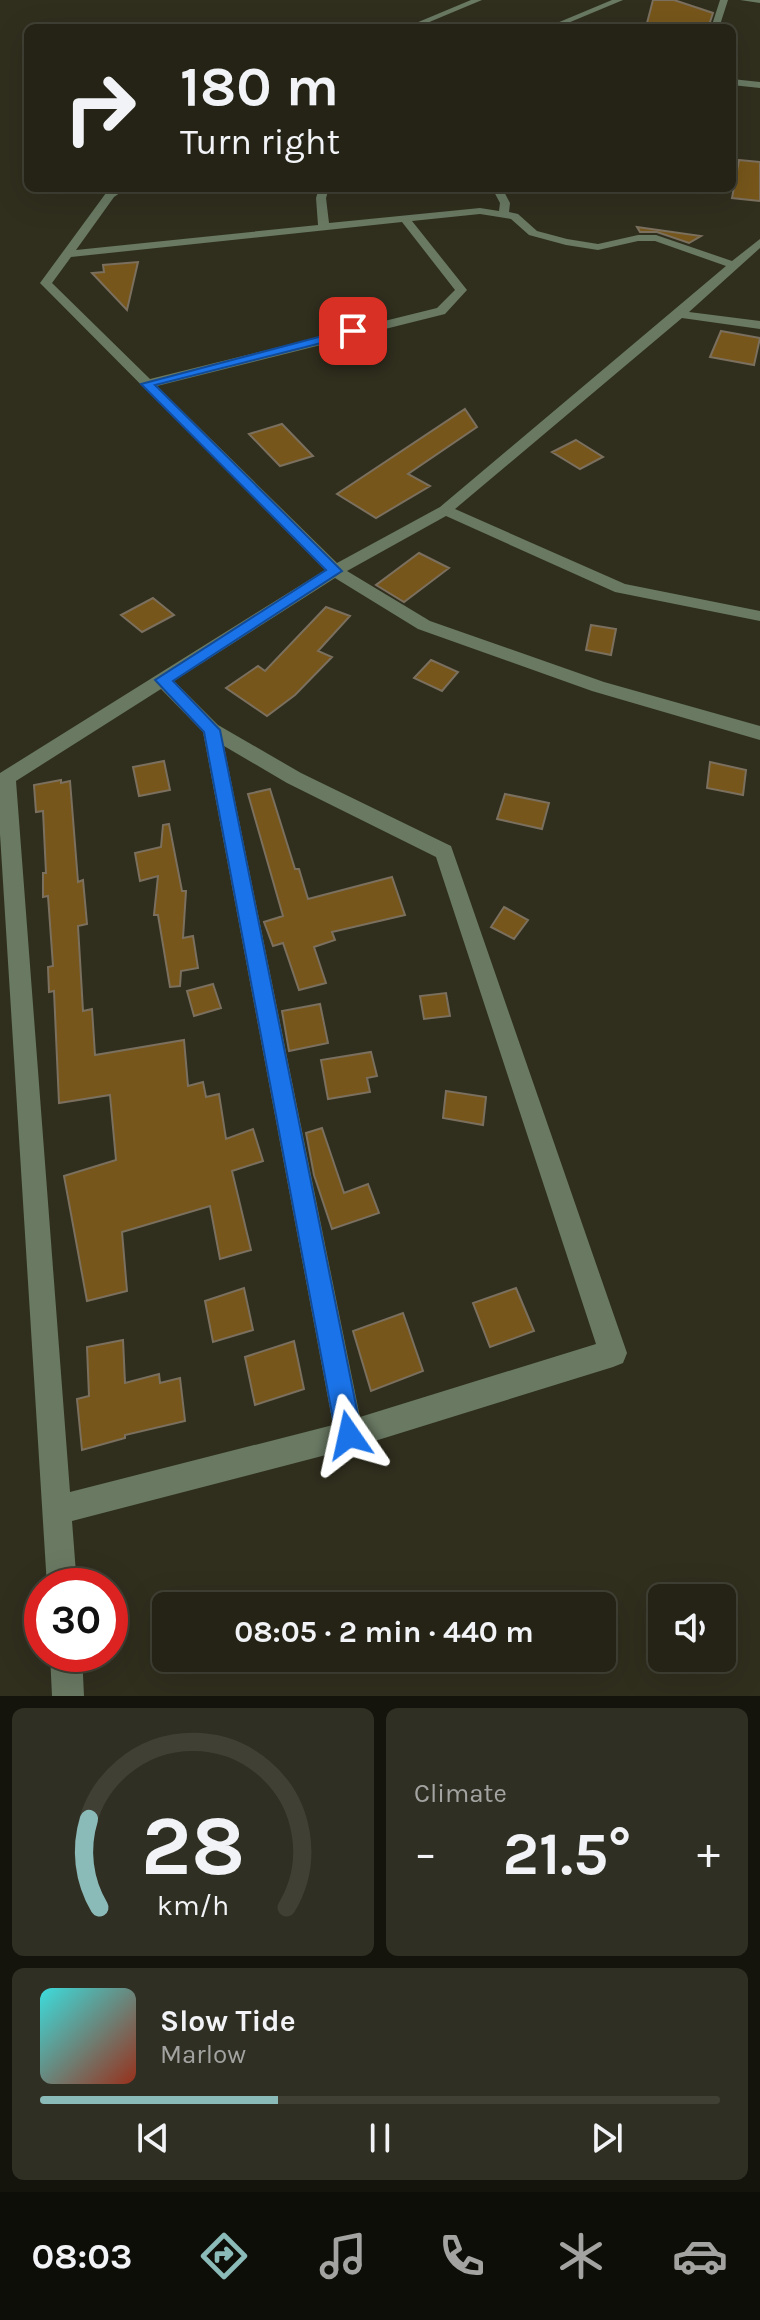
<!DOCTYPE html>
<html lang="en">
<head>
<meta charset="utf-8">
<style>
  :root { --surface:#242316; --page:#302f23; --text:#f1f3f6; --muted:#a3a4a1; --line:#414035; --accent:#8bbbb9 }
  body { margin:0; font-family:Karla,sans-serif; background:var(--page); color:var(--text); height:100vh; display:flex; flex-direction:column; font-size:30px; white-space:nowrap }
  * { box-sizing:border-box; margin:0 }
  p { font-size:26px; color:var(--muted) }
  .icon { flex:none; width:44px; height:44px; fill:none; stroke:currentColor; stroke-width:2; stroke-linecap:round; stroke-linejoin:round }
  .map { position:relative; height:1696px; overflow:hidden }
  .details { display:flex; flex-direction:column; gap:12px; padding:12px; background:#14130c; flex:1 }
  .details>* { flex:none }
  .top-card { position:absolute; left:24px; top:24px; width:712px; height:168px; border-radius:12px; box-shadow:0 8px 32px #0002,0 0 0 2px var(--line); background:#242316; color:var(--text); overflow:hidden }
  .tools { position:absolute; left:648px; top:1584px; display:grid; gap:16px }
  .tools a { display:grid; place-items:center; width:88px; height:88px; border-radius:12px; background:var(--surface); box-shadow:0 8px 32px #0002,0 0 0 2px var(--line); font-size:40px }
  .speed { position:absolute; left:24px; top:1568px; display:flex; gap:16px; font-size:40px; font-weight:700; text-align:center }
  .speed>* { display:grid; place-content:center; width:104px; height:104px; border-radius:50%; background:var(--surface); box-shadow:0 8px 32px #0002,0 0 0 2px var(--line); line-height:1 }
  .speed .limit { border:12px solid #d22; background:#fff; color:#111 }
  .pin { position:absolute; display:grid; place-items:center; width:68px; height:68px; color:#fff; margin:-34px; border-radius:16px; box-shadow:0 4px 12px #0006 }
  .me { position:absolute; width:88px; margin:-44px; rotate:349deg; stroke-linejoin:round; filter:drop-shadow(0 0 6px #0008) }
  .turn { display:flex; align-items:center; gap:28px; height:168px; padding:0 24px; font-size:36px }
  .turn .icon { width:104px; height:104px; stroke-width:2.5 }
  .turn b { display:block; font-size:56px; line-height:68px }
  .big { font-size:60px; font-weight:700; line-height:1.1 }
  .details .card { flex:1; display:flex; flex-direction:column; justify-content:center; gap:12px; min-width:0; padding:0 28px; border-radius:12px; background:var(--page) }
  .details .dial { align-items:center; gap:0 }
  .dial svg { height:208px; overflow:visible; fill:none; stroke:var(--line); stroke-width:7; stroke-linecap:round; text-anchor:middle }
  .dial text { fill:var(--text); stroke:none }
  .song { display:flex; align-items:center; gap:24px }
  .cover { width:96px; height:96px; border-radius:12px; background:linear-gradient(135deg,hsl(180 70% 55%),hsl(10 70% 35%)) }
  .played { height:8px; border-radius:4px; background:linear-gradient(90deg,var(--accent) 35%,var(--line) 35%) }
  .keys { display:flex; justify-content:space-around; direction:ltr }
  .heat { display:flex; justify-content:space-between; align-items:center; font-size:44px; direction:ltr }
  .details .tiles { flex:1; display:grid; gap:12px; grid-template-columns:1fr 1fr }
  .card:last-child { grid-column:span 2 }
  .trip { position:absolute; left:152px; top:1592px; width:464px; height:80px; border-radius:12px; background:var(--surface); box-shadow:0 8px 32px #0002,0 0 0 2px var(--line); font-weight:700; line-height:80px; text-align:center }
  .dock { display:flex; height:128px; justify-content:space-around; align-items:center; background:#0e0e09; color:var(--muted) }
  .dock .icon { width:56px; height:56px }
  .dock .active { color:var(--accent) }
  .dock b { font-size:36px; color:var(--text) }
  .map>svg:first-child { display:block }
</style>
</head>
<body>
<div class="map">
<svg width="760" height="1696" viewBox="0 0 760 1696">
  <rect width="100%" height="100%" fill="#302f1e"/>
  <path fill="#76561a" stroke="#7b6f5e" stroke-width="2" d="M 653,0 L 674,0 L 713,13 L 708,28 L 647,23 Z
    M 739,160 L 760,162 L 760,201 L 732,198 Z
    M 637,227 L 701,236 L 689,243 L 657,232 L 640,232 Z
    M 138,262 L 127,310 L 92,273 L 104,272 L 103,265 Z
    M 721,331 L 760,338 L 754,365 L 710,357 Z
    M 465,409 L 477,427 L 408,474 L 430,486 L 376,518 L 337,494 Z
    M 282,424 L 313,456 L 280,466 L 249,434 Z
    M 576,440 L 603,457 L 580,469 L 552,452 Z
    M 419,553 L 449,568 L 404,602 L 376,585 Z
    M 153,598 L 174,615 L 142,632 L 121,615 Z
    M 326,607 L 350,616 L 318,651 L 332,657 L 295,695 L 267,716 L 226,688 L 258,666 L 265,671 Z
    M 591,625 L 616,629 L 611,655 L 586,650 Z
    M 431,660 L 458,672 L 442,691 L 414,678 Z
    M 164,761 L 170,790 L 139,796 L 133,767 Z
    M 710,762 L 746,770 L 743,795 L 707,788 Z
    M 61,780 L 61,783 L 70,781 L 78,882 L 83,880 L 87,924 L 78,926 L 83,1011 L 92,1009 L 95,1055 L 184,1040 L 188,1086 L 203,1082 L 206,1097 L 219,1094 L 226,1139 L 253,1129 L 263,1161 L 232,1171 L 251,1250 L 220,1259 L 210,1206 L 122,1232 L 127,1291 L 87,1301 L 64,1176 L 116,1160 L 110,1095 L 59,1103 L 54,991 L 49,992 L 48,967 L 53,966 L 48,896 L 43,897 L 43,873 L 46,873 L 43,811 L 36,812 L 34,785 Z
    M 270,789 L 295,869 L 299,869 L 308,899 L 392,877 L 405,915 L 332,932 L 335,940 L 314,947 L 326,983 L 299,990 L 283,943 L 273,946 L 264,922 L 283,916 L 248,794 Z
    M 505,794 L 549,803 L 542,829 L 497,819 Z
    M 169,824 L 182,891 L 186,891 L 183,938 L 193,936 L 198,968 L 181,971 L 180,986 L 170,987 L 158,915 L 154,915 L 158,876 L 140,881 L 135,853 L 161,847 L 163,825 Z
    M 504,907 L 528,920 L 514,939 L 491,927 Z
    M 213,984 L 221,1008 L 194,1016 L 187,991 Z
    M 446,993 L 450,1016 L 424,1019 L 420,996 Z
    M 320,1004 L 328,1043 L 289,1051 L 282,1011 Z
    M 371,1052 L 377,1076 L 367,1078 L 370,1092 L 328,1099 L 321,1060 Z
    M 446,1091 L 486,1097 L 483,1125 L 443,1118 Z
    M 322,1128 L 344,1193 L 368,1184 L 379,1213 L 332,1229 L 314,1175 L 306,1133 Z
    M 244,1288 L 253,1330 L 213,1342 L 205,1301 Z
    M 516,1288 L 534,1331 L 490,1347 L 473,1303 Z
    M 403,1313 L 423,1371 L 371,1391 L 353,1331 Z
    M 123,1340 L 125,1383 L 159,1374 L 160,1383 L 180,1378 L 185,1421 L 125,1435 L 125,1438 L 82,1450 L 77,1399 L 89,1396 L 87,1347 Z
    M 294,1341 L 304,1389 L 255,1405 L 245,1357 Z"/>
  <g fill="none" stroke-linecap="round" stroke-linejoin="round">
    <path fill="#697962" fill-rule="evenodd" d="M 471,0 L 482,0 L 415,28 L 404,28 Z
      M 612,0 L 623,0 L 556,28 L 545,28 Z
      M 720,0 L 728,0 L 719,28 L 711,28 Z
      M 740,0 L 760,0 L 760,3 Z
      M 732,79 L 760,82 L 760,88 L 732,85 Z
      M 115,188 L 127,188 L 114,197 L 76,250 L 318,225 L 316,198 L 319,188 L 329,188 L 326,198 L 329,223 L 480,208 L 499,211 L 500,203 L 492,188 L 502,188 L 510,203 L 509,212 L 518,214 L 537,231 L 567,239 L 598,244 L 638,235 L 656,235 L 732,261 L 760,239 L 760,248 L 689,312 L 760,321 L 760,329 L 682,318 L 455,509 L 625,584 L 760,611 L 760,621 L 615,592 L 446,516 L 347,571 L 430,621 L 604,682 L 760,726 L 760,740 L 592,691 L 418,629 L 335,578 L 174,681 L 218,725 L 301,773 L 451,846 L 627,1353 L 623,1363 L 613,1367 L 349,1449 L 72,1521 L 77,1586 L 47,1586 L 0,834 L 0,773 L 325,570 L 40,283 L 106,193 ZM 480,214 L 511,219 L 529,235 L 566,245 L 598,250 L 638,241 L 655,241 L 726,266 L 440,507 L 337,563 L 157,386 L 445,314 L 467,290 L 412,221 ZM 402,222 L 455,290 L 437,308 L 150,379 L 52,283 L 71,257 ZM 161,689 L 203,732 L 333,1425 L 70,1492 L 16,781 ZM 224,746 L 287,783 L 436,857 L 596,1344 L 360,1417 Z
      M 50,1654 L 82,1654 L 84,1696 L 52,1696 Z"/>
  </g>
  <path fill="#1a73e8" stroke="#114b97" stroke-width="2" d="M 353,328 L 359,331 L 357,334 L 155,385 L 342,571 L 173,681 L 220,730 L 362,1435 L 358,1445 L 349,1448 L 340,1445 L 336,1435 L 204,732 L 155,680 L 326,570 L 141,384 Z"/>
</svg>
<div class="tools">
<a><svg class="icon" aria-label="sound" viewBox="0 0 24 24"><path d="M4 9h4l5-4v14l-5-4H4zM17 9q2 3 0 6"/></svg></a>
</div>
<div class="speed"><div class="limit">30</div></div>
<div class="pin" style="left:353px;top:331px;background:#d93025"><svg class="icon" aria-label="arrive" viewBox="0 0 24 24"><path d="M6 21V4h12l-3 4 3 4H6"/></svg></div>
<svg class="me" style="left:349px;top:1435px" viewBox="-20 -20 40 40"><path d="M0-17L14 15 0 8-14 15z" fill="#1a73e8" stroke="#fff" stroke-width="4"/></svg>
<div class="trip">08:05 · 2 min · 440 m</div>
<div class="top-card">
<div class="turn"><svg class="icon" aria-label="right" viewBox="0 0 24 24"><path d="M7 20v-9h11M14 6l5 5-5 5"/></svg><div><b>180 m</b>Turn right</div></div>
</div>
</div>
<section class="details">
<div class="tiles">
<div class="card dial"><svg viewBox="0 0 100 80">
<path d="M14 69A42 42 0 1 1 86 69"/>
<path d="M14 69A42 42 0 0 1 10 35" stroke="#8bbbb9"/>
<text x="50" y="56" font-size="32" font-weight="700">28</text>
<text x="50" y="72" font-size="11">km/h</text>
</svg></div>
<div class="card"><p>Climate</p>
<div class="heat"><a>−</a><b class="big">21.5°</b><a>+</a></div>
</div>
<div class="card">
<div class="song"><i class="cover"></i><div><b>Slow Tide</b><p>Marlow</p></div></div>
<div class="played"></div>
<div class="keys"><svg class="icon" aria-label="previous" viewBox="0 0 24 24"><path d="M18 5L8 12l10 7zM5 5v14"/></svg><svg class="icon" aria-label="pause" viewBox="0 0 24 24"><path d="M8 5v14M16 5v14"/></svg><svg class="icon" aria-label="next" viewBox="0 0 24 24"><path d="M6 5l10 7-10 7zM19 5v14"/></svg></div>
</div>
</div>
</section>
<nav class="dock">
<b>08:03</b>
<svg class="icon active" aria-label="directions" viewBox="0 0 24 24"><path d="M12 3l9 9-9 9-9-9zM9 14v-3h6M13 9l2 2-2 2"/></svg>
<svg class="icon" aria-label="music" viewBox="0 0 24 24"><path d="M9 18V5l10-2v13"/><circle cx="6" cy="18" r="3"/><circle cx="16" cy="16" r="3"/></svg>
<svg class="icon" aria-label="phone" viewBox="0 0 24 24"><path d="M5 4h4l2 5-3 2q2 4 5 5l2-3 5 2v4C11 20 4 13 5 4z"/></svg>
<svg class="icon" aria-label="climate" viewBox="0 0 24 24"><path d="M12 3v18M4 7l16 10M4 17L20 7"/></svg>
<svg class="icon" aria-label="car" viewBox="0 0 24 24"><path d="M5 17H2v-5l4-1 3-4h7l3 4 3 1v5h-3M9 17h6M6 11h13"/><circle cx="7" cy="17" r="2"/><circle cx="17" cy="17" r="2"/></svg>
</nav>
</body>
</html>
